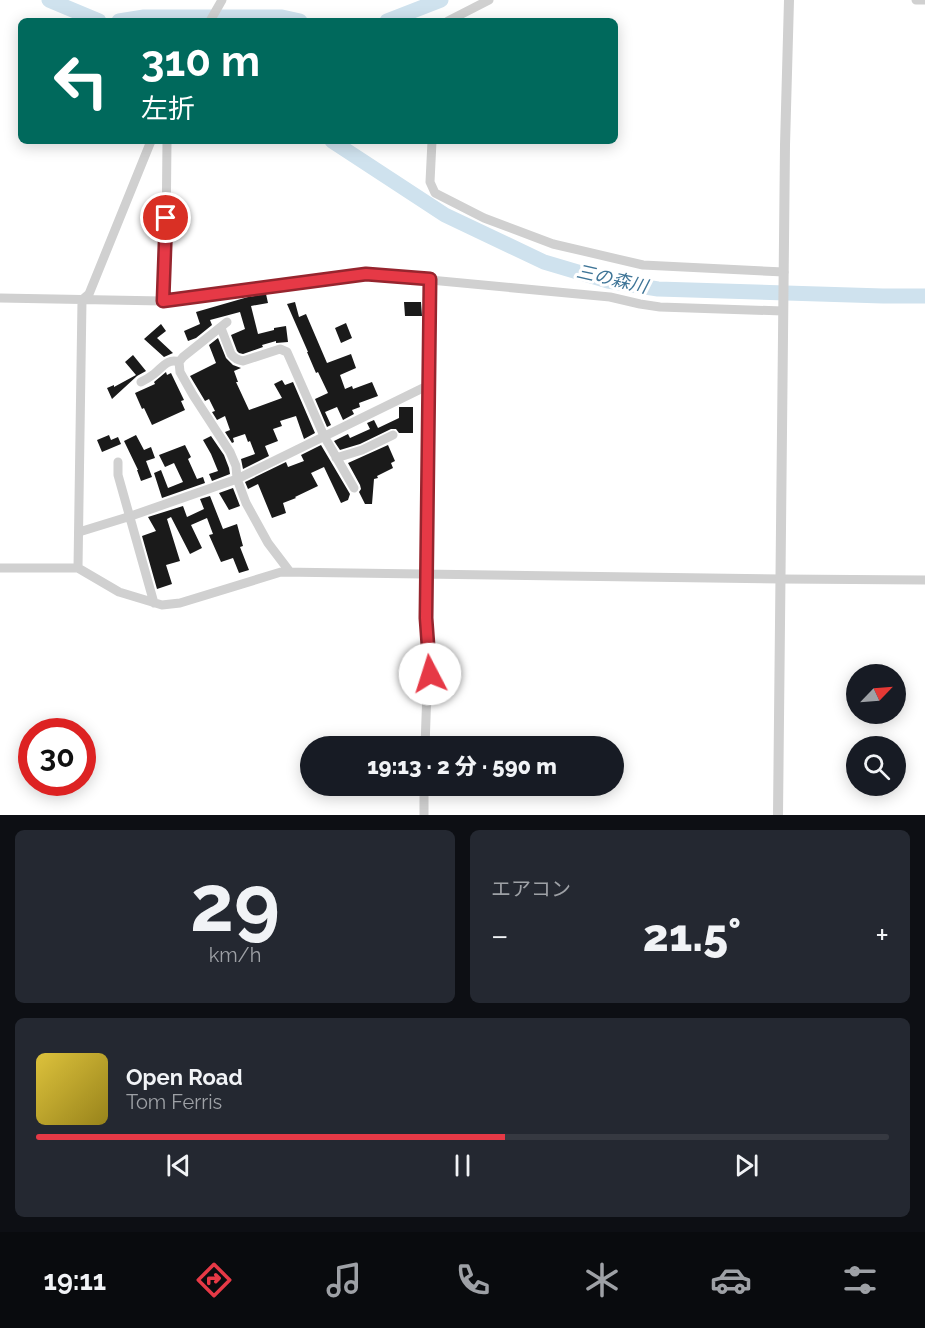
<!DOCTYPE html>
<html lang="ja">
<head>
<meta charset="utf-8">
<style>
  :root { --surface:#171b24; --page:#242831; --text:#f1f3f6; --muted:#9ea1a6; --line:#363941; --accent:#e63946 }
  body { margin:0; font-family:Raleway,"Noto Sans JP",sans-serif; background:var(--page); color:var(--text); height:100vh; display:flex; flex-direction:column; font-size:22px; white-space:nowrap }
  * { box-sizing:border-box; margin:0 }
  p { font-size:20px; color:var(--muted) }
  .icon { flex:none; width:33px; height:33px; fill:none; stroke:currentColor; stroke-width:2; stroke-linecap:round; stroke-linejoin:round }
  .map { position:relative; height:815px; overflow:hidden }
  .sheet { display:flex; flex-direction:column; gap:15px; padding:15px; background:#0d0f14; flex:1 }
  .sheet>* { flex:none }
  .hud { position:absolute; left:18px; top:18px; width:600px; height:126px; border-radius:9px; box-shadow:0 3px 15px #0003; background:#00695c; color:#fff; overflow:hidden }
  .needle { width:39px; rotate:65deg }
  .buttons { position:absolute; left:846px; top:664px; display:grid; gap:12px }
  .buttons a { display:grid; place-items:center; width:60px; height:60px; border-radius:50%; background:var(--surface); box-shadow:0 3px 15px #0003; font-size:30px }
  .speed { position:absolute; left:18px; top:718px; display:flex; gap:12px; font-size:30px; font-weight:700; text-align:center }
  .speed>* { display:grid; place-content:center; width:78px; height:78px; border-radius:50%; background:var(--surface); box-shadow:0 3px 15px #0003; line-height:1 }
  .speed .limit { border:9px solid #d22; background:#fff; color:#111 }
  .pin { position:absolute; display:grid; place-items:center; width:51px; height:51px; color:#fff; margin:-26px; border:3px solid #fff; border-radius:50%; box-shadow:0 2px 6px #0007 }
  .me { position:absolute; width:66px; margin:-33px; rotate:355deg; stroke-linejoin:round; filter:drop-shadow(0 0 4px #0008) }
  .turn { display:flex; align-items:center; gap:21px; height:126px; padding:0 24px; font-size:27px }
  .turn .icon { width:78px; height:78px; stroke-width:2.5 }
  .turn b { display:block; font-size:42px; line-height:51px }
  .big { font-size:45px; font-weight:800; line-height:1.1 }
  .sheet .card { flex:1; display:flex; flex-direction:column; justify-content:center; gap:9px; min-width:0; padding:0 21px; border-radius:9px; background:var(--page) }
  .sheet .dial { align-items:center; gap:0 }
  .dial b { font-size:78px; line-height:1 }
  .song { display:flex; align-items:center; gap:18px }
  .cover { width:72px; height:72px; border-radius:9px; background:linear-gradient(135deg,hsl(50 70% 55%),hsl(50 70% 35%)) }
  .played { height:6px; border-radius:3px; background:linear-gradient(90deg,var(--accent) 55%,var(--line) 55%) }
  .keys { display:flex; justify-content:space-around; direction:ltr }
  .heat { display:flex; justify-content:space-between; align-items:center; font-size:33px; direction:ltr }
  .sheet .tiles { flex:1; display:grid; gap:15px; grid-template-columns:1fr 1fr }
  .card:last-child { grid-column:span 2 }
  .trip { position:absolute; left:300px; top:736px; width:324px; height:60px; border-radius:30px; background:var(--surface); box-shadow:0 3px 15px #0003; font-weight:800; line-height:60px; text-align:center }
  .menu { display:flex; height:96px; justify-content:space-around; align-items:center; background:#090b0e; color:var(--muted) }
  .menu .icon { width:42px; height:42px }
  .menu .current { color:var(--accent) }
  .menu b { font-size:27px; color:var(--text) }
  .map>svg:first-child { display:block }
</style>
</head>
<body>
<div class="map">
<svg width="925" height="815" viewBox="0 0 925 815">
  <rect width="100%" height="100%" fill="#fff"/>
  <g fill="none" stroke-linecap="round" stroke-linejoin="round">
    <path stroke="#cfe2ee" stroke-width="15" d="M 49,0 L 99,21
      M 119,21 L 144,17 L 282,17 L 300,21
      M 387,21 L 441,0
      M 332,141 L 445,215 L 544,262 L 608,281 L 658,289 L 883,296 L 925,296"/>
  </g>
  <path fill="#1a1a1a" d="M 266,294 L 268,303 L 251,306 L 258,334 L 274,330 L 274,328 L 286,326 L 288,342 L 276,343 L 276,341 L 262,345 L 263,347 L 243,354 L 239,353 L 237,351 L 231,335 L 245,329 L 240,312 L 210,320 L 212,325 L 196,338 L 188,341 L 184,331 L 200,324 L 196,312 L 248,297 L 249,297 Z
    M 295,302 L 299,317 L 306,314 L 327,363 L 351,354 L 356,368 L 340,375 L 345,389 L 352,386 L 353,389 L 372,382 L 378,396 L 359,403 L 360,407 L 352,410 L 354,414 L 343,420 L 337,407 L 325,412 L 331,425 L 327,427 L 315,399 L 328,393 L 318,372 L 316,373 L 307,352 L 308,352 L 287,304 Z
    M 404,302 L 421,302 L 422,316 L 405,316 Z
    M 346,323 L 352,338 L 341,343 L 335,328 Z
    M 161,324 L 166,331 L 157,338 L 173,353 L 164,357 L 144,339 Z
    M 218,338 L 226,358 L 233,365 L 241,368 L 234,371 L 238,382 L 236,382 L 249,410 L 282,398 L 274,384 L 282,380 L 285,385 L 293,382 L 315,433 L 304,439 L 296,416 L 280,421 L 282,426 L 273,429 L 278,441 L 265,446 L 269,456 L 243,469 L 241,459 L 255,454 L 250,441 L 248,442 L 245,434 L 233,438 L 234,442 L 232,443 L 225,432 L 230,430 L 225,416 L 217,420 L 212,412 L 215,411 L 209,399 L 205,401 L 190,376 L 216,363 L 209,345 Z
    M 133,355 L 146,371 L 137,376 L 112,399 L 107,388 L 114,385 L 114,387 L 136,375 L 125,362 Z
    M 166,372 L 167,375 L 171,373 L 184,400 L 181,401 L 185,410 L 152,425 L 144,408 L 142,409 L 135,393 L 155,384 L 154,382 Z
    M 399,407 L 413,407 L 413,433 L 399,433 L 396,429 L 391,429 L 360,444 L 340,450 L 334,441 L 348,434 L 350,438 L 370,429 L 367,423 L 374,420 L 378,428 L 399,418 Z
    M 109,435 L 111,440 L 118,437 L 121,444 L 102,452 L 97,440 Z
    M 136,435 L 144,450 L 151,447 L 155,458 L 146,461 L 152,477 L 141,481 L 137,470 L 138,470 L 124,441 Z
    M 211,436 L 224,455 L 229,468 L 230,474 L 212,481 L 209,474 L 218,471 L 211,454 L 203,440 Z
    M 185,445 L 191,457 L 188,459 L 197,479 L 203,477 L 205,483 L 162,498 L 154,473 L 161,470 L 168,488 L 183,482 L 174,463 L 165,467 L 159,455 Z
    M 321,445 L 350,494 L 348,500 L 341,503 L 324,467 L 311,473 L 318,486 L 295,497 L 296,498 L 283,503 L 286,513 L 272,518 L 258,484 L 248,489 L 245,482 L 286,462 L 288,467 L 304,461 L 301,455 Z
    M 388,445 L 395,461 L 391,463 L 393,468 L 377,476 L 378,478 L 374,479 L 372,504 L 365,504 L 359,492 L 361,489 L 360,485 L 348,463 Z
    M 233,488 L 240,506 L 229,510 L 219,493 Z
    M 210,496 L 223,529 L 237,524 L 243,546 L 240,547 L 249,570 L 239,573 L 233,558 L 221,562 L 209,535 L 213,534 L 207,518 L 191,525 L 202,548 L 190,554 L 171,517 L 167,519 L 180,561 L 166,565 L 172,584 L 157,589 L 142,536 L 156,531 L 148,517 L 183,506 L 187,517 L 204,509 L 200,499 Z"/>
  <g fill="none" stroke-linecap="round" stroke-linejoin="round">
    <path stroke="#d0d0d0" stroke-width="9" d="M 916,0 L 925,0
      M 210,21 L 222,0
      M 448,21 L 489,0
      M 432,141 L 430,182 L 435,193 L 484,218 L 553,244 L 643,265 L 784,272
      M 0,298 L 163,301 L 366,274 L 610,297 L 640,304 L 660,307 L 783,311
      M 163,301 L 166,239 L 167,141
      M 227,322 L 183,357 L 179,362 L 180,372 L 193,395 L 230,452 L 236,466 L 237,479 L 246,503 L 268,543 L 290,572
      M 221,328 L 231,354 C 234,358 237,360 243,361 L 280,349 L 287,352 L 324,436 L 354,488
      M 141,382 C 145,380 150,377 154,374 C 162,368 167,358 179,362
      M 336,458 L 362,450 L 393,435
      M 118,462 L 118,475 L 154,603
      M 79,532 L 131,516 L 237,479 L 429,385
      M 0,568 L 78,568 L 119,592 L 162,605 L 180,603 L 281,572 L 781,579 L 925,580
      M 78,568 L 82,300 L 89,294 L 151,141
      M 425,747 L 427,690 L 430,674 L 425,618 L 430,279
      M 424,815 L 424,786"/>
    <path stroke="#d0d0d0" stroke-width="10" d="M 778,815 L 785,145 L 789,0"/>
  </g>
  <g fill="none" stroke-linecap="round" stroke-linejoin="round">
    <g stroke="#96252e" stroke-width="15">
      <path id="route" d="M 166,218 L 163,301 L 366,274 L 430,279 L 426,618 L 430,674"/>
    </g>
    <use href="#route" stroke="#e63946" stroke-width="10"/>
  </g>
  <g text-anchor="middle" stroke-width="6" stroke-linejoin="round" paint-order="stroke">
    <g font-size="18" font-style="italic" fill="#3f7597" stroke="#fff">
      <text transform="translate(612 279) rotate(13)" y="6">三の森川</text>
    </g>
  </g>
</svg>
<div class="buttons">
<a><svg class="needle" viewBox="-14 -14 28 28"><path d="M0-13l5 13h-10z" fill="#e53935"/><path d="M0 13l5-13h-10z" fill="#9ea1a6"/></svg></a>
<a><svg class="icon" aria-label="search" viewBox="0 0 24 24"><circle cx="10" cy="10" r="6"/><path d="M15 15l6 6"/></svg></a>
</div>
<div class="speed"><div class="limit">30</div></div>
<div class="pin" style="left:166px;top:218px;background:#d93025"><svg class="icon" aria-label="arrive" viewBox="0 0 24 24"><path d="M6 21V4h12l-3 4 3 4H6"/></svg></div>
<svg class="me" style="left:430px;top:674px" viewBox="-20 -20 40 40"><circle r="19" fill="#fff"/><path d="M0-13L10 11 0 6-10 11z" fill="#e63946"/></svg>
<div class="trip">19:13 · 2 分 · 590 m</div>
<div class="hud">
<div class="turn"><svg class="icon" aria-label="left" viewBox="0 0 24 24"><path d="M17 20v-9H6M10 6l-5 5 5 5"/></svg><div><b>310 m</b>左折</div></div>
</div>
</div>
<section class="sheet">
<div class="tiles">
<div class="card dial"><b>29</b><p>km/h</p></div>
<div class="card"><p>エアコン</p>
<div class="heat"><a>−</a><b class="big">21.5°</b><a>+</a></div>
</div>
<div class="card">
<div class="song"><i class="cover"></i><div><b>Open Road</b><p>Tom Ferris</p></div></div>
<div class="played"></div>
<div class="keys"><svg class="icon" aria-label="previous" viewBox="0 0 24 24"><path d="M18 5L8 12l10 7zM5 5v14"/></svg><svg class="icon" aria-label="pause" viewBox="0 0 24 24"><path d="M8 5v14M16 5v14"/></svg><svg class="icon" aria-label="next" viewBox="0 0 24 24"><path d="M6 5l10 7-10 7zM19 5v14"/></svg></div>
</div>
</div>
</section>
<nav class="menu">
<b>19:11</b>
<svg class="icon current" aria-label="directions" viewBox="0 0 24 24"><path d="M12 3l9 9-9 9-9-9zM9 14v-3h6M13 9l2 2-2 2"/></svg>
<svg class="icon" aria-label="music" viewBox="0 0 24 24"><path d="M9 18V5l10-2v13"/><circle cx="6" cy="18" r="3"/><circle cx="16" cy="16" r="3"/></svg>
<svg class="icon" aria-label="phone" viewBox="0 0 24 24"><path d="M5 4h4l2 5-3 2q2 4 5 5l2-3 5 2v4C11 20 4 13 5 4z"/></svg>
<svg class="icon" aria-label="climate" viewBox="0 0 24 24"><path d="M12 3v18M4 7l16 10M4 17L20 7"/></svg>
<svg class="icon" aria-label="car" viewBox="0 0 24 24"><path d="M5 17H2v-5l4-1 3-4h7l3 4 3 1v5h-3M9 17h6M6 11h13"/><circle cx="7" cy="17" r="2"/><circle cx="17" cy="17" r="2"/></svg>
<svg class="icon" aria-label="filters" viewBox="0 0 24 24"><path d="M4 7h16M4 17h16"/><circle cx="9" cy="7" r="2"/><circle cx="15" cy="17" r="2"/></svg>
</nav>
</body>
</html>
